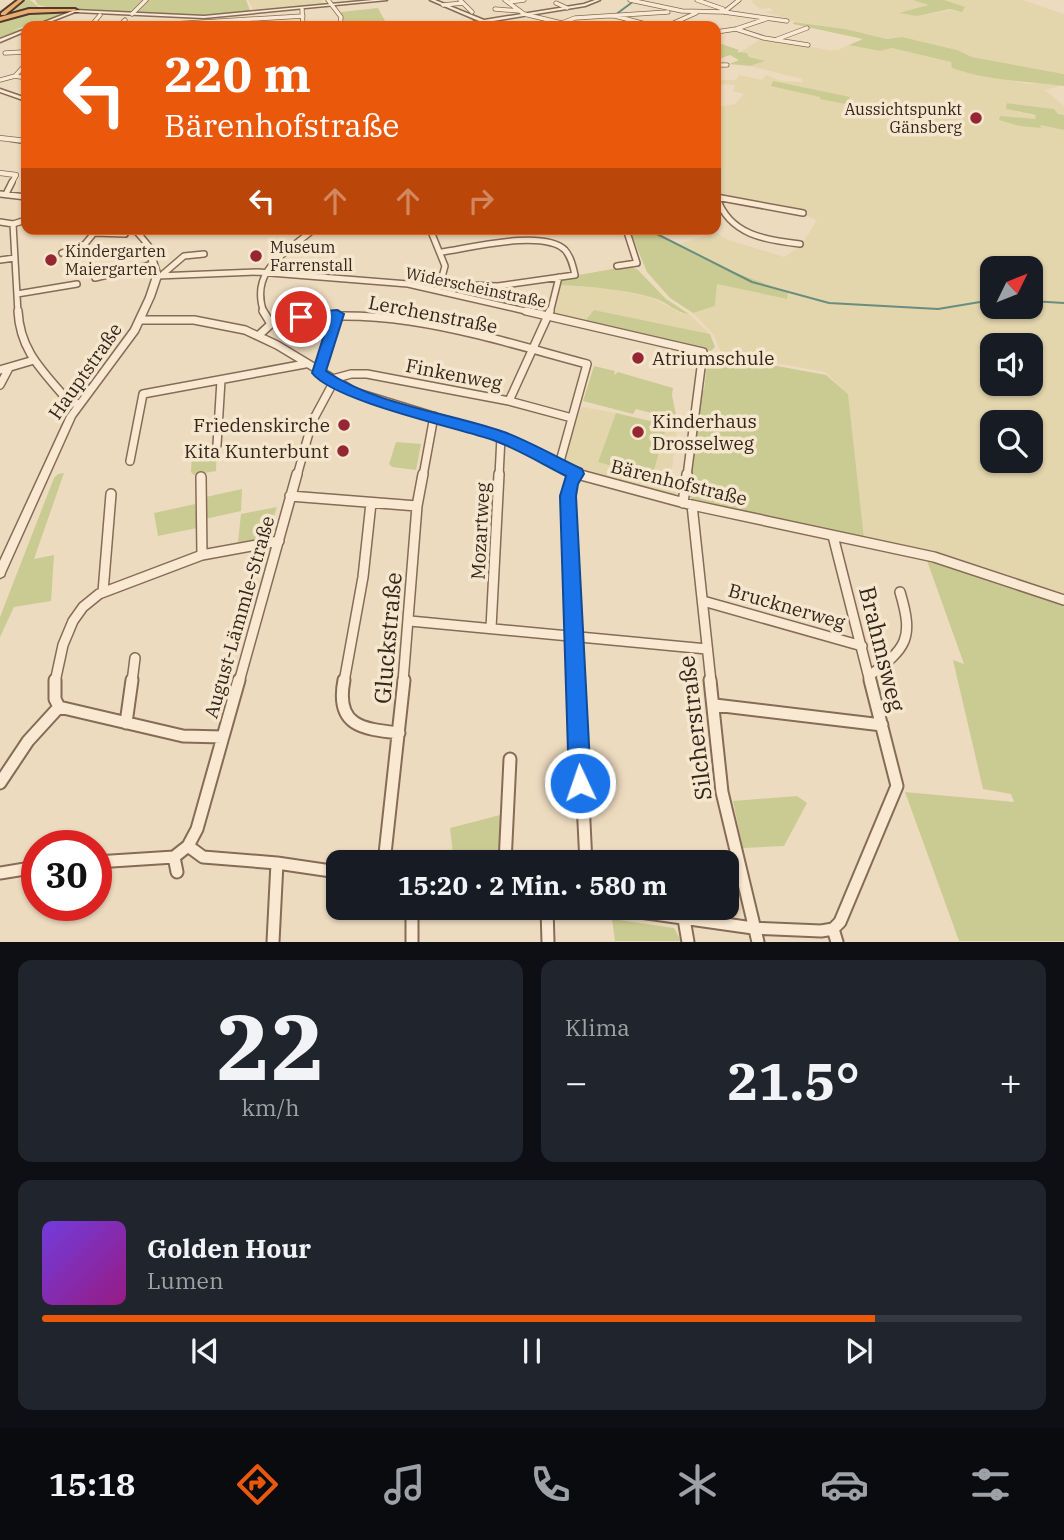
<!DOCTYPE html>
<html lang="de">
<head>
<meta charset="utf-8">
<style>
  :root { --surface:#171b24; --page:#20242c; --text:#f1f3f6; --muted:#9ea1a6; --line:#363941; --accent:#ea580c }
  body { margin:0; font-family:"IBM Plex Serif",serif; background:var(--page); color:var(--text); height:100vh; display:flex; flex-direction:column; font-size:26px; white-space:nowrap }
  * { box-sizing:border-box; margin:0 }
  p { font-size:23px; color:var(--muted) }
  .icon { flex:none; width:38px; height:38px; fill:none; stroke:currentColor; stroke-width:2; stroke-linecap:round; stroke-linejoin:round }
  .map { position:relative; height:942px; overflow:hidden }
  .side { display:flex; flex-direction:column; gap:18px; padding:18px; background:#0d0f14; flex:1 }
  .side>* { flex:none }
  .guide { position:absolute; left:21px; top:21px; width:700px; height:214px; border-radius:14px; box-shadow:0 2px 5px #0004; background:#ea580c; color:#fff; overflow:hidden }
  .needle { width:46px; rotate:47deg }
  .controls { position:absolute; left:980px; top:256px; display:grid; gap:14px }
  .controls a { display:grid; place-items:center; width:63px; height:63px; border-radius:14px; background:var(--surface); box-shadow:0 2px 5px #0004; font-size:35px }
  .speed { position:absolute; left:21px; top:830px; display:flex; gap:14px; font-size:35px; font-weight:700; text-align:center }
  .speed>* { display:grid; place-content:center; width:91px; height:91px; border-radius:50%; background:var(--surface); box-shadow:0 2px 5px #0004; line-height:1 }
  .speed .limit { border:10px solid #d22; background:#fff; color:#111 }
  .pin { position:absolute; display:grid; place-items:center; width:60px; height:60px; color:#fff; margin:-30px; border:4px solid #fff; border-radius:50%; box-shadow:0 2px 7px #0007 }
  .me { position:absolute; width:77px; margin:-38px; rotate:357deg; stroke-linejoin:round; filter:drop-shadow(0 0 5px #0008) }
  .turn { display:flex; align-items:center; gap:24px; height:147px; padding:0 28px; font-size:32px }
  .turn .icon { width:91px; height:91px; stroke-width:2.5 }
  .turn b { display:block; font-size:49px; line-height:60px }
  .lanes { display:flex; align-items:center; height:66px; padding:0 28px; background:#0003; justify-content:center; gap:35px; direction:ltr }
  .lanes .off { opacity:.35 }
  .big { font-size:52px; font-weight:800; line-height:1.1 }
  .side .widget { flex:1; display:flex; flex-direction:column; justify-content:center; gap:10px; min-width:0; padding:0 24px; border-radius:14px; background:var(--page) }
  .side .dial { align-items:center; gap:0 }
  .dial b { font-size:91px; line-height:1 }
  .song { display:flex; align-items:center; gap:21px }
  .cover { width:84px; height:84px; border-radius:10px; background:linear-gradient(135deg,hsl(260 70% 55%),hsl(310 70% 35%)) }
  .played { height:7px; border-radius:4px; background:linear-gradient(90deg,var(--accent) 85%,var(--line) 85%) }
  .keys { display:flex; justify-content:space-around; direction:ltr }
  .heat { display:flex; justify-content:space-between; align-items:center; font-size:38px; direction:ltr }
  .side .tiles { flex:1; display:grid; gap:18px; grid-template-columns:1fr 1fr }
  .widget:last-child { grid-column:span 2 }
  .trip { position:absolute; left:326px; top:850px; width:413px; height:70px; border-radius:14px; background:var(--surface); box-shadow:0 2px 5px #0004; font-weight:800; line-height:70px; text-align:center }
  .tabs { display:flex; height:112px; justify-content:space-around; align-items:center; background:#090b0e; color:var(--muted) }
  .tabs .icon { width:49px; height:49px }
  .tabs .selected { color:var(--accent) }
  .tabs b { font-size:32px; color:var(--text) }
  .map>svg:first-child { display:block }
</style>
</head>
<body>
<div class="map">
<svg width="1064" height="942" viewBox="0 0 1064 942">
  <rect width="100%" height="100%" fill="#eddbbf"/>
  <path fill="#e3d5ac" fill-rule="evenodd" d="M 248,0 L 322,0 L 324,5 L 262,11 L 253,9 Z
    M 753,0 L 913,0 L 928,3 L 919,9 L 900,13 L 917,16 L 952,10 L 957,12 L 944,0 L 1023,0 L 1064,14 L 1064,74 L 972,57 L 957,50 L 902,37 L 887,39 L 845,29 L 787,20 L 787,18 L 765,12 L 773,11 L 770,8 L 760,9 L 752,2 Z
    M 763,38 L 829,50 L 838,50 L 849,45 L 880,51 L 892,48 L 952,62 L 952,68 L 963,72 L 1029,84 L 1052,82 L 1060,86 L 1045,90 L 1064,106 L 1064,115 L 1058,114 L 1054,109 L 1008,103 L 1006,109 L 1035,116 L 1037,119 L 1000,116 L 1064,130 L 1064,596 L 912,547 L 864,538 L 848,394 L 825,372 L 721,353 L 714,335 L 693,313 L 715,306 L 717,284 L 786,299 L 678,244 L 717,233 L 728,240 L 784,257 L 801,246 L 817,220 L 797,212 L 716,198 L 716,107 L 735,104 L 744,94 L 733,91 L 735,85 L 717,84 L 718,80 L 736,80 L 739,75 L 762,80 L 766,75 L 781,81 L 803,82 L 802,79 L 750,66 L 764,61 L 749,57 L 747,53 L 738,53 ZM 992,268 L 1031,268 L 1031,306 L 992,306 ZM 992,345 L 1031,345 L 1031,383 L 992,383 ZM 992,422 L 1031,422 L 1031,460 L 992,460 Z
    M 561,285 L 613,289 L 653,298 L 680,313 L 689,314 L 710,334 L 594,310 L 585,321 L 554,315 Z
    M 581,407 L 616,413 L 598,462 L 651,477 L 667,425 L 677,427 L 671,478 L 680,485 L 679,493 L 669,495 L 591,475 L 564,463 Z"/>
  <path fill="#cacb93" d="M 26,0 L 30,0 L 40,8 L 70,10 L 56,12 L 59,15 L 55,18 L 12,30 L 26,28 L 0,39 L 0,21 L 20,12 L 7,15 Z
    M 35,0 L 246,0 L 251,13 C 184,18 118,13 51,8 L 38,5 Z
    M 913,0 L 944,0 L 965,7 L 962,12 L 950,9 L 917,16 L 899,13 L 928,5 Z
    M 378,8 L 385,21 L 354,22 L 355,26 L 340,26 L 341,12 Z
    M 794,22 L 845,29 L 887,39 L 902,37 L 957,50 L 972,57 L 1064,74 L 1064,86 C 1027,81 988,81 952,68 L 951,62 L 892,48 L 880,51 L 849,45 L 863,39 L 793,24 Z
    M 716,42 L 739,50 L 737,52 L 747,53 L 749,57 L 765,61 L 750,66 L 729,64 L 739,60 L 730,55 L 716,60 Z
    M 773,81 L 850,97 L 846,104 L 820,99 L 820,97 L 771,86 Z
    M 1007,103 L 1054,109 L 1058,114 L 1064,115 L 1064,130 L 1040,125 L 1041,128 L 1020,126 L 999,120 L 1000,116 L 1036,119 L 1035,115 L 1006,109 Z
    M 629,229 L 648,229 L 730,271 L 788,292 L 787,299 L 717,284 L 715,306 L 693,313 L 670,298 L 647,272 Z
    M 629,266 L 638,270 L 666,299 L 689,314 C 676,313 667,302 654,298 C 624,289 592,287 561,285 L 562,278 Z
    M 594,310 L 710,334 L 715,347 L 711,351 L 585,321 Z
    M 711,354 L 826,375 L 848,394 L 864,538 L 693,502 L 689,495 L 700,390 L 704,390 L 708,357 Z
    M 594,366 L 615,371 L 614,375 L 618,372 L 673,388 L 672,395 L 678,425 L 654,419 L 655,414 L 636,409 L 633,414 L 583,401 Z
    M 616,413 L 667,425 L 652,477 L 598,462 Z
    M 396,442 L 421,444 L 416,470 L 392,467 L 389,464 Z
    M 217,446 L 216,471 L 194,475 L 191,472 L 192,451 Z
    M 64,473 L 34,559 L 54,555 L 51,601 L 14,607 L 0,637 L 0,617 L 54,478 L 58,474 Z
    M 242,489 L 241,511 L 205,519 L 206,497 Z
    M 195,504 L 197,528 L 158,536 L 154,513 Z
    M 277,507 C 268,535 269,538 238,542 L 241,514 Z
    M 926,558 L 1064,602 L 1064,941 L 959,941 L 905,792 L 1014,802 L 1011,794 L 983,789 L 953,660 L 964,664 Z
    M 797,796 L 807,803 L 784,846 L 743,848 L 733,801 Z
    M 504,814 L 501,863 L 454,863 L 450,828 Z
    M 612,919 L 674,928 L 681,941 L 615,941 Z"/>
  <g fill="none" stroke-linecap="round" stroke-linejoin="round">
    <path stroke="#698d80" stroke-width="2" d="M 615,15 L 634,1
      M 9,141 L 26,144
      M 647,229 L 752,282 L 829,303 L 938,309 L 992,300
      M 1031,301 L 1064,303"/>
    <g stroke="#866b57" stroke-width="5">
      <path id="minor-far5" d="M 328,0 L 341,17 L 340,26
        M 460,0 L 472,12
        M 505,0 L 524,14 L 574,26
        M 630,0 L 682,11 L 724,12 L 787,21
        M 697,0 L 723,9
        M 509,2 L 524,0
        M 556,3 L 567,8
        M 443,5 L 463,3
        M 302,9 L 303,26
        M 495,9 L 520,11
        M 724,12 L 739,0
        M 132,14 L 146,0
        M 615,16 L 653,26
        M 91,26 L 100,15
        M 119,26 L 125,20
        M 139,26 L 303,16
        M 554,26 L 575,18 L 668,12
        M 667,26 L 696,13
        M 736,29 L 764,38 L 808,45
        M 716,32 L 736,29 L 766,19
        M 775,40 L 807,28
        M 22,52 L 5,53 L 26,52
        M 716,65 L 727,65
        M 15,76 L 26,64
        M 0,80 L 15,76 L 26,78"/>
    </g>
    <g stroke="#866b57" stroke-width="6">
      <path id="minor-far4" d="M 0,138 L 26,141
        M 0,173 L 16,175 L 11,184"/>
    </g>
    <g stroke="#866b57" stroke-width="8">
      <path id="minor-far3" d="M 0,194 L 26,197
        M 6,194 L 12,182
        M 716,197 L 803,213
        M 717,198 C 730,235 765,240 800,244
        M 0,222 L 13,224 L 26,220
        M 13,224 L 18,313
        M 95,229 L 94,233 L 125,234
        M 430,229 L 445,266 L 439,288
        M 442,252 C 470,248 543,229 565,250 C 571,257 573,266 575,275 L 498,286 L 442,284
        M 62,253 L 85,244 L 94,233
        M 0,260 L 15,258
        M 617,266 L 637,263 L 626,229
        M 163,274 L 184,256 L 204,254
        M 157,276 L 258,272 L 408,284 L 534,313
        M 95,278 L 154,264
        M 17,294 L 77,284
        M 264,313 C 249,270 285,254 314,229
        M 550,313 L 559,277"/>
    </g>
    <g stroke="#866b57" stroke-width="10">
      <path id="minor-far2" d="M 18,311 C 20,352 44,372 69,402 L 79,404
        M 526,311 L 703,352 L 687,476
        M 141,320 L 194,320 L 245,330 L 277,345 L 355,392 L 501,437 L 584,476
        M 271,324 C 377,299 485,337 587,364 L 559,465
        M 258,336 L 271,324 L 263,311
        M 0,370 L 34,360
        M 319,373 L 337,314
        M 329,380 L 351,374 L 367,374 L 509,401 L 572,418
        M 0,385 L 9,368
        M 509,401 L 550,311
        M 217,445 L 221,380
        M 130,461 L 143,394 L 305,364
        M 297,476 L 312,422 L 333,383
        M 423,476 L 434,416
        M 499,476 L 501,437"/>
    </g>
    <g stroke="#866b57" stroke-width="12">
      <path id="minor-far1" d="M 576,474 L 570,483 L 568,496 L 577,682
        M 577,474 L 692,505 L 934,557 L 1064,600
        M 201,477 L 202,555
        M 290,496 L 417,506
        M 683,503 L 687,474
        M 692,505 L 711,682
        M 833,536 L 870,682
        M 103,592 L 111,494
        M 703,601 L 862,646
        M 410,621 L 707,649
        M 491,628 L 499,474
        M 869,676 C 907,648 914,639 900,592
        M 55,682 L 63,645 L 73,621 L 83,607 L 99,594 L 202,555 L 279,541
        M 132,682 L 135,658
        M 239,682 L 297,474
        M 344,682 L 363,577 L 371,503
        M 403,682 L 417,506 L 423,474"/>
    </g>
    <g stroke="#866b57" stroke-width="15">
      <path id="minor" d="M 55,680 L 55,699 L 59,707
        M 344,680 C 335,726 362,729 399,733
        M 577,680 L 586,863
        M 710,680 L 722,792 L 758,942
        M 715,705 L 882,725
        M 59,707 L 183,736 L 223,737
        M 126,723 L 132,680
        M 0,783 L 28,741 L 59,707
        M 188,846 L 203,857 L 277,863 L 338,872
        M 174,857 L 188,846 L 197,829 L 239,680
        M 174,857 L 177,872
        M 96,862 L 174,857
        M 384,863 L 404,680
        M 505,863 L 510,759
        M 0,873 L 37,867
        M 412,908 L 412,942
        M 547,908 L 548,942
        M 612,908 L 753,928 L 821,931 L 833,929 L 840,922 L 897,786 L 870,680
        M 684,919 L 688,942
        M 833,929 L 837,942
        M 273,942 L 277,863"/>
    </g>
    <g stroke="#866b57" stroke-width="3">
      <path id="tertiary" d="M 373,0 L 387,0 L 204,18 L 75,12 L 39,26 L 34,26 L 75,10 L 204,16 Z
        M 430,0 L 435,0 L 484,20 L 584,4 L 595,0 L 600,0 L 585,6 L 462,26 L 454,26 L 479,21 Z
        M 26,29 L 26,31 L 0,42 L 0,39 Z
        M 0,89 L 26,98 L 26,101 L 0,92 Z
        M 131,229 L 138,229 L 151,245 L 161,276 L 154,297 L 138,332 L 75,417 L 5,573 L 4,576 L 0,578 L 0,561 L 67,416 L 131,329 L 146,297 L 153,276 L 145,245 Z"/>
    </g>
    <g stroke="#533a2c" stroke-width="4">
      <path id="trunk" d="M 18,0 L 23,0 L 5,15 L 1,15 L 1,13 Z
        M 29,9 L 75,9 L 78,11 L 29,13 L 0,21 L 0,17 Z"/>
    </g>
    <use href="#minor-far5" stroke="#f9e9d2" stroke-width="3.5"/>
    <use href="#minor-far4" stroke="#f9e9d2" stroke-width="4.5"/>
    <use href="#minor-far3" stroke="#f9e9d2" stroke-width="5"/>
    <use href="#minor-far2" stroke="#f9e9d2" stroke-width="7"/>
    <use href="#minor-far1" stroke="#f9e9d2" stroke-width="9"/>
    <use href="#minor" stroke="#f9e9d2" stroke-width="11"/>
    <use href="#tertiary" fill="#f9e9d2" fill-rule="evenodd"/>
    <use href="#trunk" fill="#e8ae72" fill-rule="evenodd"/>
  </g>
  <path fill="#1a73e8" stroke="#114b97" stroke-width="2" d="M 337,310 L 344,314 L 326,371 C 378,406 446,412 504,432 C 531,442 556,457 582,469 L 584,474 L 578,484 L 576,496 L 591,783 L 588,791 L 580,794 L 572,791 L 569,783 L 560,496 L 566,476 C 542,464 518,449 493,440 C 454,427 334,401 312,373 L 329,319 L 301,321 L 294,317 L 301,313 Z"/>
  <g fill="#952733" stroke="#f5e6ce" stroke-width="2.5">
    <circle cx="976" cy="118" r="7"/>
    <circle cx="256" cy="256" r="7"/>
    <circle cx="51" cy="260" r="7"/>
    <circle cx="638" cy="358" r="7"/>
    <circle cx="344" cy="425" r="7"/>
    <circle cx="638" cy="432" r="7"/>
    <circle cx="343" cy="451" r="7"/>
  </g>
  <g text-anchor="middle" stroke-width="7" stroke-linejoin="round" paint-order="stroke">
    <g font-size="16" fill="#35261c" stroke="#f5e6ce" text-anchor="start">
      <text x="962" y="115" text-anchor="end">Aussichtspunkt<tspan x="962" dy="18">Gänsberg</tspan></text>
      <text x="270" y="253">Museum<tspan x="270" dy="18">Farrenstall</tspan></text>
      <text x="65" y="257">Kindergarten<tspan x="65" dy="18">Maiergarten</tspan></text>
    </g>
    <g font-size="16" fill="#35261c" stroke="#f5e6ce">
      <text transform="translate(476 287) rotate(12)" y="6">Widerscheinstraße</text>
    </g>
    <g font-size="19" fill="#35261c" stroke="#f5e6ce">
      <text transform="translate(433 314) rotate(11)" y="7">Lerchenstraße</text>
      <text transform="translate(85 371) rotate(-55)" y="7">Hauptstraße</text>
      <text transform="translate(454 374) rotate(11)" y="7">Finkenweg</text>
      <text transform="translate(679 482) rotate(14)" y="7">Bärenhofstraße</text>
      <text transform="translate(480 531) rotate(-87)" y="7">Mozartweg</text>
      <text transform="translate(787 606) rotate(16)" y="7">Brucknerweg</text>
      <text transform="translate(239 617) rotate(-74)" y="7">August-Lämmle-Straße</text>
    </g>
    <g font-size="19" fill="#35261c" stroke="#f5e6ce" text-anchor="start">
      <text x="652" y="365">Atriumschule</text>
      <text x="652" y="428">Kinderhaus<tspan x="652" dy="22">Drosselweg</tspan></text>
      <text x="330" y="432" text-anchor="end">Friedenskirche</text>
      <text x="329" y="458" text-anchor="end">Kita Kunterbunt</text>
    </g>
    <g font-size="23" fill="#35261c" stroke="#f5e6ce">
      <text transform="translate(388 638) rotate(-85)" y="8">Gluckstraße</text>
      <text transform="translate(882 649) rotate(76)" y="8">Brahmsweg</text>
      <text transform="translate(695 728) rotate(-97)" y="8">Silcherstraße</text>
    </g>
  </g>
</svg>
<div class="controls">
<a><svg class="needle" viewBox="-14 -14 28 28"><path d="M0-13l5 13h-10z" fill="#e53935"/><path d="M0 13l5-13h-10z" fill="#9ea1a6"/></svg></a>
<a><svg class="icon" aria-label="sound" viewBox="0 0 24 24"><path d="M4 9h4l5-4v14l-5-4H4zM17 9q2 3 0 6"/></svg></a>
<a><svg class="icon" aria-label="search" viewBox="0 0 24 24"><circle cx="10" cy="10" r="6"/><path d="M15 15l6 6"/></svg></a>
</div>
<div class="speed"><div class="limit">30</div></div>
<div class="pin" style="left:301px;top:317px;background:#d93025"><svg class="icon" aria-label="arrive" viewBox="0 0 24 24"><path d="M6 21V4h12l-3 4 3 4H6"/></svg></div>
<svg class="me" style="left:580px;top:783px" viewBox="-20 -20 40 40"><circle r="17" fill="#1a73e8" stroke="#fff" stroke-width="3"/><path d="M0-11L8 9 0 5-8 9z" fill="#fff"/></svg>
<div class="trip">15:20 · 2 Min. · 580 m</div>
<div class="guide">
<div class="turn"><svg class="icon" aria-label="left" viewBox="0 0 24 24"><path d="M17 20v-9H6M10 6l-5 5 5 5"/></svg><div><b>220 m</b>Bärenhofstraße</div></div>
<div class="lanes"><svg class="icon" aria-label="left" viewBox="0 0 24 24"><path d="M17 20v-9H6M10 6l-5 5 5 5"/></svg><svg class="icon off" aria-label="ahead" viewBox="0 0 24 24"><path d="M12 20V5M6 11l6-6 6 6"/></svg><svg class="icon off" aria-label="ahead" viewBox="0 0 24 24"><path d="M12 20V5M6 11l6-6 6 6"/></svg><svg class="icon off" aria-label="right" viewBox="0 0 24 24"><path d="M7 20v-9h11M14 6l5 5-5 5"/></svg></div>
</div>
</div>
<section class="side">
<div class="tiles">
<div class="widget dial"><b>22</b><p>km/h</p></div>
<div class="widget"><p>Klima</p>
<div class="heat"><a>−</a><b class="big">21.5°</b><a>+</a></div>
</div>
<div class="widget">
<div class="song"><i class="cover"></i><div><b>Golden Hour</b><p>Lumen</p></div></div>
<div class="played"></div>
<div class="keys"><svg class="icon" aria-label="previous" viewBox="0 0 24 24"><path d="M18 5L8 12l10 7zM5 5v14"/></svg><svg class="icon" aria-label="pause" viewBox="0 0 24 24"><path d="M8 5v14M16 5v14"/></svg><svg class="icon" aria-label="next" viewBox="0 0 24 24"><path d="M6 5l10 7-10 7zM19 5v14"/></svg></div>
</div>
</div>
</section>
<nav class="tabs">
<b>15:18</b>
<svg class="icon selected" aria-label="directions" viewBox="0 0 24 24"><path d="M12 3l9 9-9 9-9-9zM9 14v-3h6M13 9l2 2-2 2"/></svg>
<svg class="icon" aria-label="music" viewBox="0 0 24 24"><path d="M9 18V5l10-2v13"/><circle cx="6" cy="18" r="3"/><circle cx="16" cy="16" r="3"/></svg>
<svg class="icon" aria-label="phone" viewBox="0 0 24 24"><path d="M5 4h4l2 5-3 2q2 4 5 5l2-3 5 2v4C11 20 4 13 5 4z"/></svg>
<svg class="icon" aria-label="climate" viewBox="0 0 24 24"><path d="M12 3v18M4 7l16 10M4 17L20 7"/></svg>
<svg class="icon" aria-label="car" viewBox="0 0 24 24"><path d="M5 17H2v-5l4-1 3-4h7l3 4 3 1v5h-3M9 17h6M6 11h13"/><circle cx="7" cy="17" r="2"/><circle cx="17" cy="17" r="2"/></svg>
<svg class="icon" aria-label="filters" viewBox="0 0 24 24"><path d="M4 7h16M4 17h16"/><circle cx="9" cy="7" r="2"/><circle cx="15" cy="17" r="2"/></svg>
</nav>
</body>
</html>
